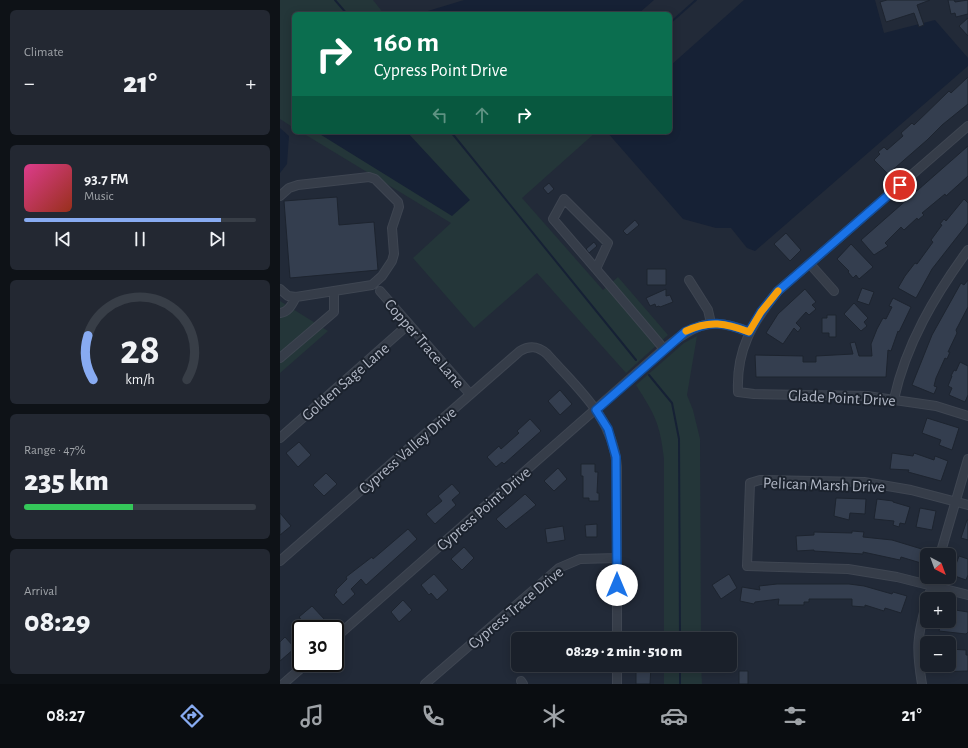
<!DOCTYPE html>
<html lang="en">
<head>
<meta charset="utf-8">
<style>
  :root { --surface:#1a202a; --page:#232832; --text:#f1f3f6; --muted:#9fa3a8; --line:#383e47; --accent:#88abf2 }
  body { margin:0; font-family:"Alegreya Sans",sans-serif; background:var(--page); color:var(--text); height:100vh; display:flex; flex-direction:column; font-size:15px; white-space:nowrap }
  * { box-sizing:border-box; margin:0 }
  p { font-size:13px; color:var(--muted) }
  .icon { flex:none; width:22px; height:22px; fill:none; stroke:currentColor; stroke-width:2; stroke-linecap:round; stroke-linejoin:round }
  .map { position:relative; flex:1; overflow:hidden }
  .drawer { display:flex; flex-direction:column; gap:10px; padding:10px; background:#0e1217; width:280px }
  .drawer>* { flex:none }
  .top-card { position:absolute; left:12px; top:12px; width:380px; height:122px; border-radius:6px; box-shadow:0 2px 10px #0003,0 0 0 1px var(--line); background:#0b6e4f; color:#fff; overflow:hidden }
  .needle { width:26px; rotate:139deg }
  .controls { position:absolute; left:640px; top:548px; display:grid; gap:8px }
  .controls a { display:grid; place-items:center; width:36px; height:36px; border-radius:6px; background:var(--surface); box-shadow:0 2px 10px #0003,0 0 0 1px var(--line); font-size:20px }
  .speed { position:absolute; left:12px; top:620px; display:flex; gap:8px; font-size:20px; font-weight:700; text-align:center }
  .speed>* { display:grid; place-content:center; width:52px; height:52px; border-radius:50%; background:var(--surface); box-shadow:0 2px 10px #0003,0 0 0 1px var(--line); line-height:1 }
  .speed .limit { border:2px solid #111; border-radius:6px; background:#fff; color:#111 }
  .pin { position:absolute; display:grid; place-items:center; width:34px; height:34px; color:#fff; margin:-17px; border:2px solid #fff; border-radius:50%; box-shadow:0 1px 4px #0007 }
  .me { position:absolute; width:44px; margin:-22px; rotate:0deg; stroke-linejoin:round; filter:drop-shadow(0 0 3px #0008) }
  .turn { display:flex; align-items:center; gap:14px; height:84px; padding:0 16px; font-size:18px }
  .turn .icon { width:52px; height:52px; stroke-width:2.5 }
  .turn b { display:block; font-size:28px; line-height:34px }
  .lanes { display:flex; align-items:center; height:38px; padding:0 16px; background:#0003; justify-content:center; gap:20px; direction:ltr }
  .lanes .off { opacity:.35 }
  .big { font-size:30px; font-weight:800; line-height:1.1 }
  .drawer .tile { flex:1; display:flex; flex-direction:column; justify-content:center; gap:6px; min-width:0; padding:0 14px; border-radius:6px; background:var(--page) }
  .drawer .dial { align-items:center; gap:0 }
  .dial svg { height:104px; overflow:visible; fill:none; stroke:var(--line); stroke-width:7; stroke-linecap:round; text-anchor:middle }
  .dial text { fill:var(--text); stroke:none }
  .song { display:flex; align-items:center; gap:12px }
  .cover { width:48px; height:48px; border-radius:6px; background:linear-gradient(135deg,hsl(330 70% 55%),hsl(10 70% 35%)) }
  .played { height:4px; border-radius:2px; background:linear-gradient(90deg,var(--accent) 85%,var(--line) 85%) }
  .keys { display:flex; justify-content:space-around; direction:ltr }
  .heat { display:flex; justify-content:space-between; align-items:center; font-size:22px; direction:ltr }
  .charge { height:6px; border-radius:3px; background:linear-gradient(90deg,#34c759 47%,var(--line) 0) }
  .trip { position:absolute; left:231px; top:632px; width:226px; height:40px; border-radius:6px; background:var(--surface); box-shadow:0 2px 10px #0003,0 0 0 1px var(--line); font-weight:800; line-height:40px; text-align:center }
  .menu { display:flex; height:64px; justify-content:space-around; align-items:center; background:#0a0d11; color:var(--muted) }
  .menu .icon { width:28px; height:28px }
  .menu .on { color:var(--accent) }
  .menu b { font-size:18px; color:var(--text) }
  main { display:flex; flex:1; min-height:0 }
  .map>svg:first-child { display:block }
</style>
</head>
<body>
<main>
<section class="drawer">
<div class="tile"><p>Climate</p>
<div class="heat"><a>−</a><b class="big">21°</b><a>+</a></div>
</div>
<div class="tile">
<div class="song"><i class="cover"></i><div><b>93.7 FM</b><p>Music</p></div></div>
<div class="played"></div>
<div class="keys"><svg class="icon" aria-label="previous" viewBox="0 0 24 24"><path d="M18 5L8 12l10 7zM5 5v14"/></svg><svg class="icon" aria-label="pause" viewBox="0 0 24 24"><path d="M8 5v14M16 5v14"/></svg><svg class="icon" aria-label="next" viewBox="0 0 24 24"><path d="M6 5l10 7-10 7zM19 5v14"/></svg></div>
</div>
<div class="tile dial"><svg viewBox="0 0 100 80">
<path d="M14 69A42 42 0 1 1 86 69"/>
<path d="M14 69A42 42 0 0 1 10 35" stroke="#88abf2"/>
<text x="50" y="56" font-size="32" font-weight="700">28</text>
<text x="50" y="72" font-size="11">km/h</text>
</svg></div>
<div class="tile"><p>Range · 47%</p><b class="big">235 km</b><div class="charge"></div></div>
<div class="tile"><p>Arrival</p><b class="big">08:29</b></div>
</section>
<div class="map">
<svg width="688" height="684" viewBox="0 0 688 684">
  <rect width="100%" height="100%" fill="#222a38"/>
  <path fill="#243639" d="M 0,0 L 93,0 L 104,14 L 14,14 L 14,128 L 0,119 Z
    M 21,132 L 316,132 L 242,198 L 323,290 L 338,277 L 388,335 L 346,373 L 257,273 L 194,328 L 133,258 L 171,223 Z
    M 0,301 L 48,331 L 0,373 Z
    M 417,336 L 407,395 L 413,410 L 420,439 L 421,639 L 384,639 L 384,459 C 380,423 375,415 356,385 L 404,343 Z
    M 384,665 L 421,665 L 422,684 L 384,684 Z"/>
  <path fill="#162135" d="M 184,0 L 374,0 L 358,14 L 138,14 Z
    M 464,0 L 595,0 L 604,33 L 655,20 L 688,58 L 688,66 L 475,251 L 467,248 L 451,228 L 436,228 L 403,219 L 327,132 L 390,132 L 390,66 Z
    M 0,128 L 9,136 L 7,164 L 0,173 Z
    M 127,132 L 190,200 L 172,216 L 38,133 Z"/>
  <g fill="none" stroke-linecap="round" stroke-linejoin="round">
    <path stroke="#162135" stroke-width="2" d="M 55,0 L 67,14
      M 390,23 L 416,0
      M 171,132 L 356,360
      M 369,375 L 392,403 L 399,439 L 400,639
      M 400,665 L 400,684"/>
  </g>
  <path fill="#343e4f" stroke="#1d242f" d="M 607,0 L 650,0 L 637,5 L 644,25 L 639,27 L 634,13 L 606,22 L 600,2 Z
    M 668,0 L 674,0 L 675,2 L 688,0 L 688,14 L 676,17 L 675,13 L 671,14 Z
    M 688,18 L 688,36 L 679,26 Z
    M 688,77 L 688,104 L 662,125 L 647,140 L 608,174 L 594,160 L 600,154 L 598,152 L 604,147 L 607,150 L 623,136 L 621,133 L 632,123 L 634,125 L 669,91 L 671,93 Z
    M 688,146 L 688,176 L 666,196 L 665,194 L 642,213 L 644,215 L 638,220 L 637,218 L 624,230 L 621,227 L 605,243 L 608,246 L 594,255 L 581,240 Z
    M 269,183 L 274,189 L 268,194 L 263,188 Z
    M 57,197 L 59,225 L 94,222 L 98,270 L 10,278 L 4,201 Z
    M 684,199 L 688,203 L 688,223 L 652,269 L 636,298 L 618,288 L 625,276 L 635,263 L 637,264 L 653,242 L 651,240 L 662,225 L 660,224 L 664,219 L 666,221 Z
    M 355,220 L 359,225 L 347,235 L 343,231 Z
    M 506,233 L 521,250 L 510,261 L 494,244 Z
    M 314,242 L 317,246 L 309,253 L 306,249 Z
    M 571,244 L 593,267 L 579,279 L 576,275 L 573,278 L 568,272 L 569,271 L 557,259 Z
    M 367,269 L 386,269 L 386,285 L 367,285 Z
    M 688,280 L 688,307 L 676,330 L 677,333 L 668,352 L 670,352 L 667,359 L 665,358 L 656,378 L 654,386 L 657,387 L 654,394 L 632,385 L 652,335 L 681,283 L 684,285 Z
    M 582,288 L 594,292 L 589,305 L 577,301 Z
    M 386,289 L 386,296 L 390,295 L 393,302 L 380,307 L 379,306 L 376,307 L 375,304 L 370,306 L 366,298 Z
    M 525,289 L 536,302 L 532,305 L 536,309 L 529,315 L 526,312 L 516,323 L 521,328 L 518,332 L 514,328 L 503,344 L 486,333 L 498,314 Z
    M 613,298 L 631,307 L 619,332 L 618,331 L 611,351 L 608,350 L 606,377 L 476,377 L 475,355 L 523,356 L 523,362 L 536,362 L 536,356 L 573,354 L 570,343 L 575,342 L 579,356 L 592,356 L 591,344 L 597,329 L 603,318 L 606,319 L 612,307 L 609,306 Z
    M 574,303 L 588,318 L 584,322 L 587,326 L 581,331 L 564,314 Z
    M 547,315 L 556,315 L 556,337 L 549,337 L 549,333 L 542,333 L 542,318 L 547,318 Z
    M 680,362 L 688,366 L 688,395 L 685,402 L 669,395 L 672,388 L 668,386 L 672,376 L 671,376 L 674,370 L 676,371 Z
    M 280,390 L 292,404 L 280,415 L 268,401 Z
    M 647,418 L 679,428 L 672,450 L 659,445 L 661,440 L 642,433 Z
    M 250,419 L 261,431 L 224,464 L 222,462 L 216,467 L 207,457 L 219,446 L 221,449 L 239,433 L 237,431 Z
    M 19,442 L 31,455 L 18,467 L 6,453 Z
    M 612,453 L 633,456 L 634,453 L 654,460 L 655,456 L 668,461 L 661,481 L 628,472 L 629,470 L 610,469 Z
    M 301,464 L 315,464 L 315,472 L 318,472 L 317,493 L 319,493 L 319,501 L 309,501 L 309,498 L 303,498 L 303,476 L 301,476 Z
    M 278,468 L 287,479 L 274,491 L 264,481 Z
    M 46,473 L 57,484 L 44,496 L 33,485 Z
    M 172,484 L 180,493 L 172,500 L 176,505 L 155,524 L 146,514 L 162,501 L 158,496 Z
    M 245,494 L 256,505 L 226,529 L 216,519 Z
    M 556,498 L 586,499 L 585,514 L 570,513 L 569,520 L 554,516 Z
    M 597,499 L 613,501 L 613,502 L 630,507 L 625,524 L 620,523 L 619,527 L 613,525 L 614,521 L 594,519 Z
    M 640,508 L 656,511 L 652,530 L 636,527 Z
    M 0,513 L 11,526 L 0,535 Z
    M 687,520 L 688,520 L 688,540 L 681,538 Z
    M 317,524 L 317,537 L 306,537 L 305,525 Z
    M 283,526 L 285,540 L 267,543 L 265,529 Z
    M 128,529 L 137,539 L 86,585 L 81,579 L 71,589 L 75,594 L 63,605 L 54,595 L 57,592 L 56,590 L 67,579 L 66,577 L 92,557 L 93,559 Z
    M 572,531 L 584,532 L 583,537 L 612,540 L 645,550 L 641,563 L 621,557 L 620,560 L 583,552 L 583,554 L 534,551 L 534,550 L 517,551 L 516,536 L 534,535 L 534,532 L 572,533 Z
    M 184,547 L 194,558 L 182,570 L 171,559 Z
    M 679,556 L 688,559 L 688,575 L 686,580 L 672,575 Z
    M 154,574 L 168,590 L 157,600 L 151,593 L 149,595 L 141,585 Z
    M 449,574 L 457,588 L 441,599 L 432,585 Z
    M 497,584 L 569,584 L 584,586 L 612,594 L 613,592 L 627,596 L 621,613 L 605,608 L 604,611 L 585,605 L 585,607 L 572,606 L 572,599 L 529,599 L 529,602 L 524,602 L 524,605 L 498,605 L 499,599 L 475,602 L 474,604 L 460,601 L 462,587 L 480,590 L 479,586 Z
    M 123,600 L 132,610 L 119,622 L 111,612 Z
    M 32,606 L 45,620 L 39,626 L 34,621 L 27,627 L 19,617 Z
    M 669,609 L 688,612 L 688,632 L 686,634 L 659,631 L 661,621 L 669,621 Z
    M 5,637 L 15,648 L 0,661 L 0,642 Z
    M 669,649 L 686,650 L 686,655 L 688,655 L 688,671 L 654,672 L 654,665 L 669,665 Z
    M 356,666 L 371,666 L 370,684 L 356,684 Z
    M 459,671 L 468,671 L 468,684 L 459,684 Z"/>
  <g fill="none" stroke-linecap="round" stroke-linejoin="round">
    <g stroke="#3f4652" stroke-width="10">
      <path id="minor" d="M 688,126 L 498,291 C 472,323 456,350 458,392 L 474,394 L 587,396 L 656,406 L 688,416
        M 0,196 L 9,188 L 18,185 L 89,177 L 95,179 L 118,202 L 119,207 L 112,228 L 114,254 L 112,261 L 102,276 L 92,285 L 16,297 L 8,296 L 0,289
        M 530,264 L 554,291
        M 316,269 L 328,243 L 284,199 L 273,219 C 310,262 347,305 384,349
        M 409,280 L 428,310 L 431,323
        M 100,291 L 190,394
        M 0,313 C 9,312 12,304 16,297
        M 0,358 L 54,312 L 54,291
        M 614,399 C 626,344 655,295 688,250
        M 0,438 L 129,324
        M 688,505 L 631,490 L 584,482 L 480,480 L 470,483 L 467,566 L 568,569 L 617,577 L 688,595
        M 660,555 L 688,459
        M 0,561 L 240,351 C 250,345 258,346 267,354 C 298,389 333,417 337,467 L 337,639
        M 648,599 L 654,577
        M 55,638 L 384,349 C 415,324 431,316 469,332
        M 241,681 L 243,684
        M 3,684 L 27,663
        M 145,684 L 279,568 L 300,559 L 337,558
        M 337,684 L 337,665
        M 642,684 C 636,648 637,637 647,601"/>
    </g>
    <use href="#minor" stroke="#363d49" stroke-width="8"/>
  </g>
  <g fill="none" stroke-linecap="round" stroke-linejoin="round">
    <g stroke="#114b97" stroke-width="10">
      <path id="route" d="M 337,585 L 336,457 L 328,429 L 316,410 L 405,332 C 430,320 444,322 469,332 L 481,312 L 498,291 L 620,185"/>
    </g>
    <use href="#route" stroke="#1a73e8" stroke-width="7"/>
    <path stroke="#f59e0b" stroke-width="7" d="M 406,331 C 429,320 446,323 469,332 L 481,312 L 498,291"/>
  </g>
  <g text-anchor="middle" stroke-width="4" stroke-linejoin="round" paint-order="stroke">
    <g font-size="16" fill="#b1b7c5" stroke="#1b222d">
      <text transform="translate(145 343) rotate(49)" y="6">Copper Trace Lane</text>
      <text transform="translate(65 381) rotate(-41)" y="6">Golden Sage Lane</text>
      <text transform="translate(562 397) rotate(3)" y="6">Glade Point Drive</text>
      <text transform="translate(127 450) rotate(-41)" y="6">Cypress Valley Drive</text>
      <text transform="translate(544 484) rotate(2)" y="6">Pelican Marsh Drive</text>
      <text transform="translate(203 508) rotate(-41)" y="6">Cypress Point Drive</text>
      <text transform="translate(235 607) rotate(-40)" y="6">Cypress Trace Drive</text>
    </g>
  </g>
</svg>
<div class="controls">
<a><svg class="needle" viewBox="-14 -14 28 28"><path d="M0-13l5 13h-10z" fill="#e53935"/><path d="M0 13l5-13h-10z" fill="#9fa3a8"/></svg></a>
<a>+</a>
<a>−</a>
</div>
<div class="speed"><div class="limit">30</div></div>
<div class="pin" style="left:620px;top:185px;background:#d93025"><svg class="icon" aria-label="arrive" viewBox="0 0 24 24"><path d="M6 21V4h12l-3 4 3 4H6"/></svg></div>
<svg class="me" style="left:337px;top:585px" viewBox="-20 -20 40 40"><circle r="19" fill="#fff"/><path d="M0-13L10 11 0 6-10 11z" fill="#1a73e8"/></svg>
<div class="trip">08:29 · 2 min · 510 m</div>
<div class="top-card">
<div class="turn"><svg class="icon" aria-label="right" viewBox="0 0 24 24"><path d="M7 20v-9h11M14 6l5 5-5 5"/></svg><div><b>160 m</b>Cypress Point Drive</div></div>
<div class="lanes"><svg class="icon off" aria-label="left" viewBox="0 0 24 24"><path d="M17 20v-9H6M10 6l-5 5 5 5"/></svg><svg class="icon off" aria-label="ahead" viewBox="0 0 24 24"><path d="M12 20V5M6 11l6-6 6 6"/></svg><svg class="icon" aria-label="right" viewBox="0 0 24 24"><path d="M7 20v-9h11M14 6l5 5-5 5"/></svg></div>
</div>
</div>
</main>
<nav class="menu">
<b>08:27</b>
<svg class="icon on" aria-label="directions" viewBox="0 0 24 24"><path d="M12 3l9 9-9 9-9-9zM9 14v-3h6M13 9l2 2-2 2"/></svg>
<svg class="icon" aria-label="music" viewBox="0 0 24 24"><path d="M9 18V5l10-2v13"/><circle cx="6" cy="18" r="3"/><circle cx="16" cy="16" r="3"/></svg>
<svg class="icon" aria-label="phone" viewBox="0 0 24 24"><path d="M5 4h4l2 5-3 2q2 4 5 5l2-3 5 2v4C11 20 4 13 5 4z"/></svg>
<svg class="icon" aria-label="climate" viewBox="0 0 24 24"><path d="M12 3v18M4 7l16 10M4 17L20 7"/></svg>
<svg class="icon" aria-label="car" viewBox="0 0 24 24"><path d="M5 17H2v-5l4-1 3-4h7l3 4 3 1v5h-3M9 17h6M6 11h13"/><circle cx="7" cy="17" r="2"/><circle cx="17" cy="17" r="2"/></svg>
<svg class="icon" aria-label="filters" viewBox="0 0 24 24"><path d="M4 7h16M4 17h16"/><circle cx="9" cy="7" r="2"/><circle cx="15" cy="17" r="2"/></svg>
<b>21°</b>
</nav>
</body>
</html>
